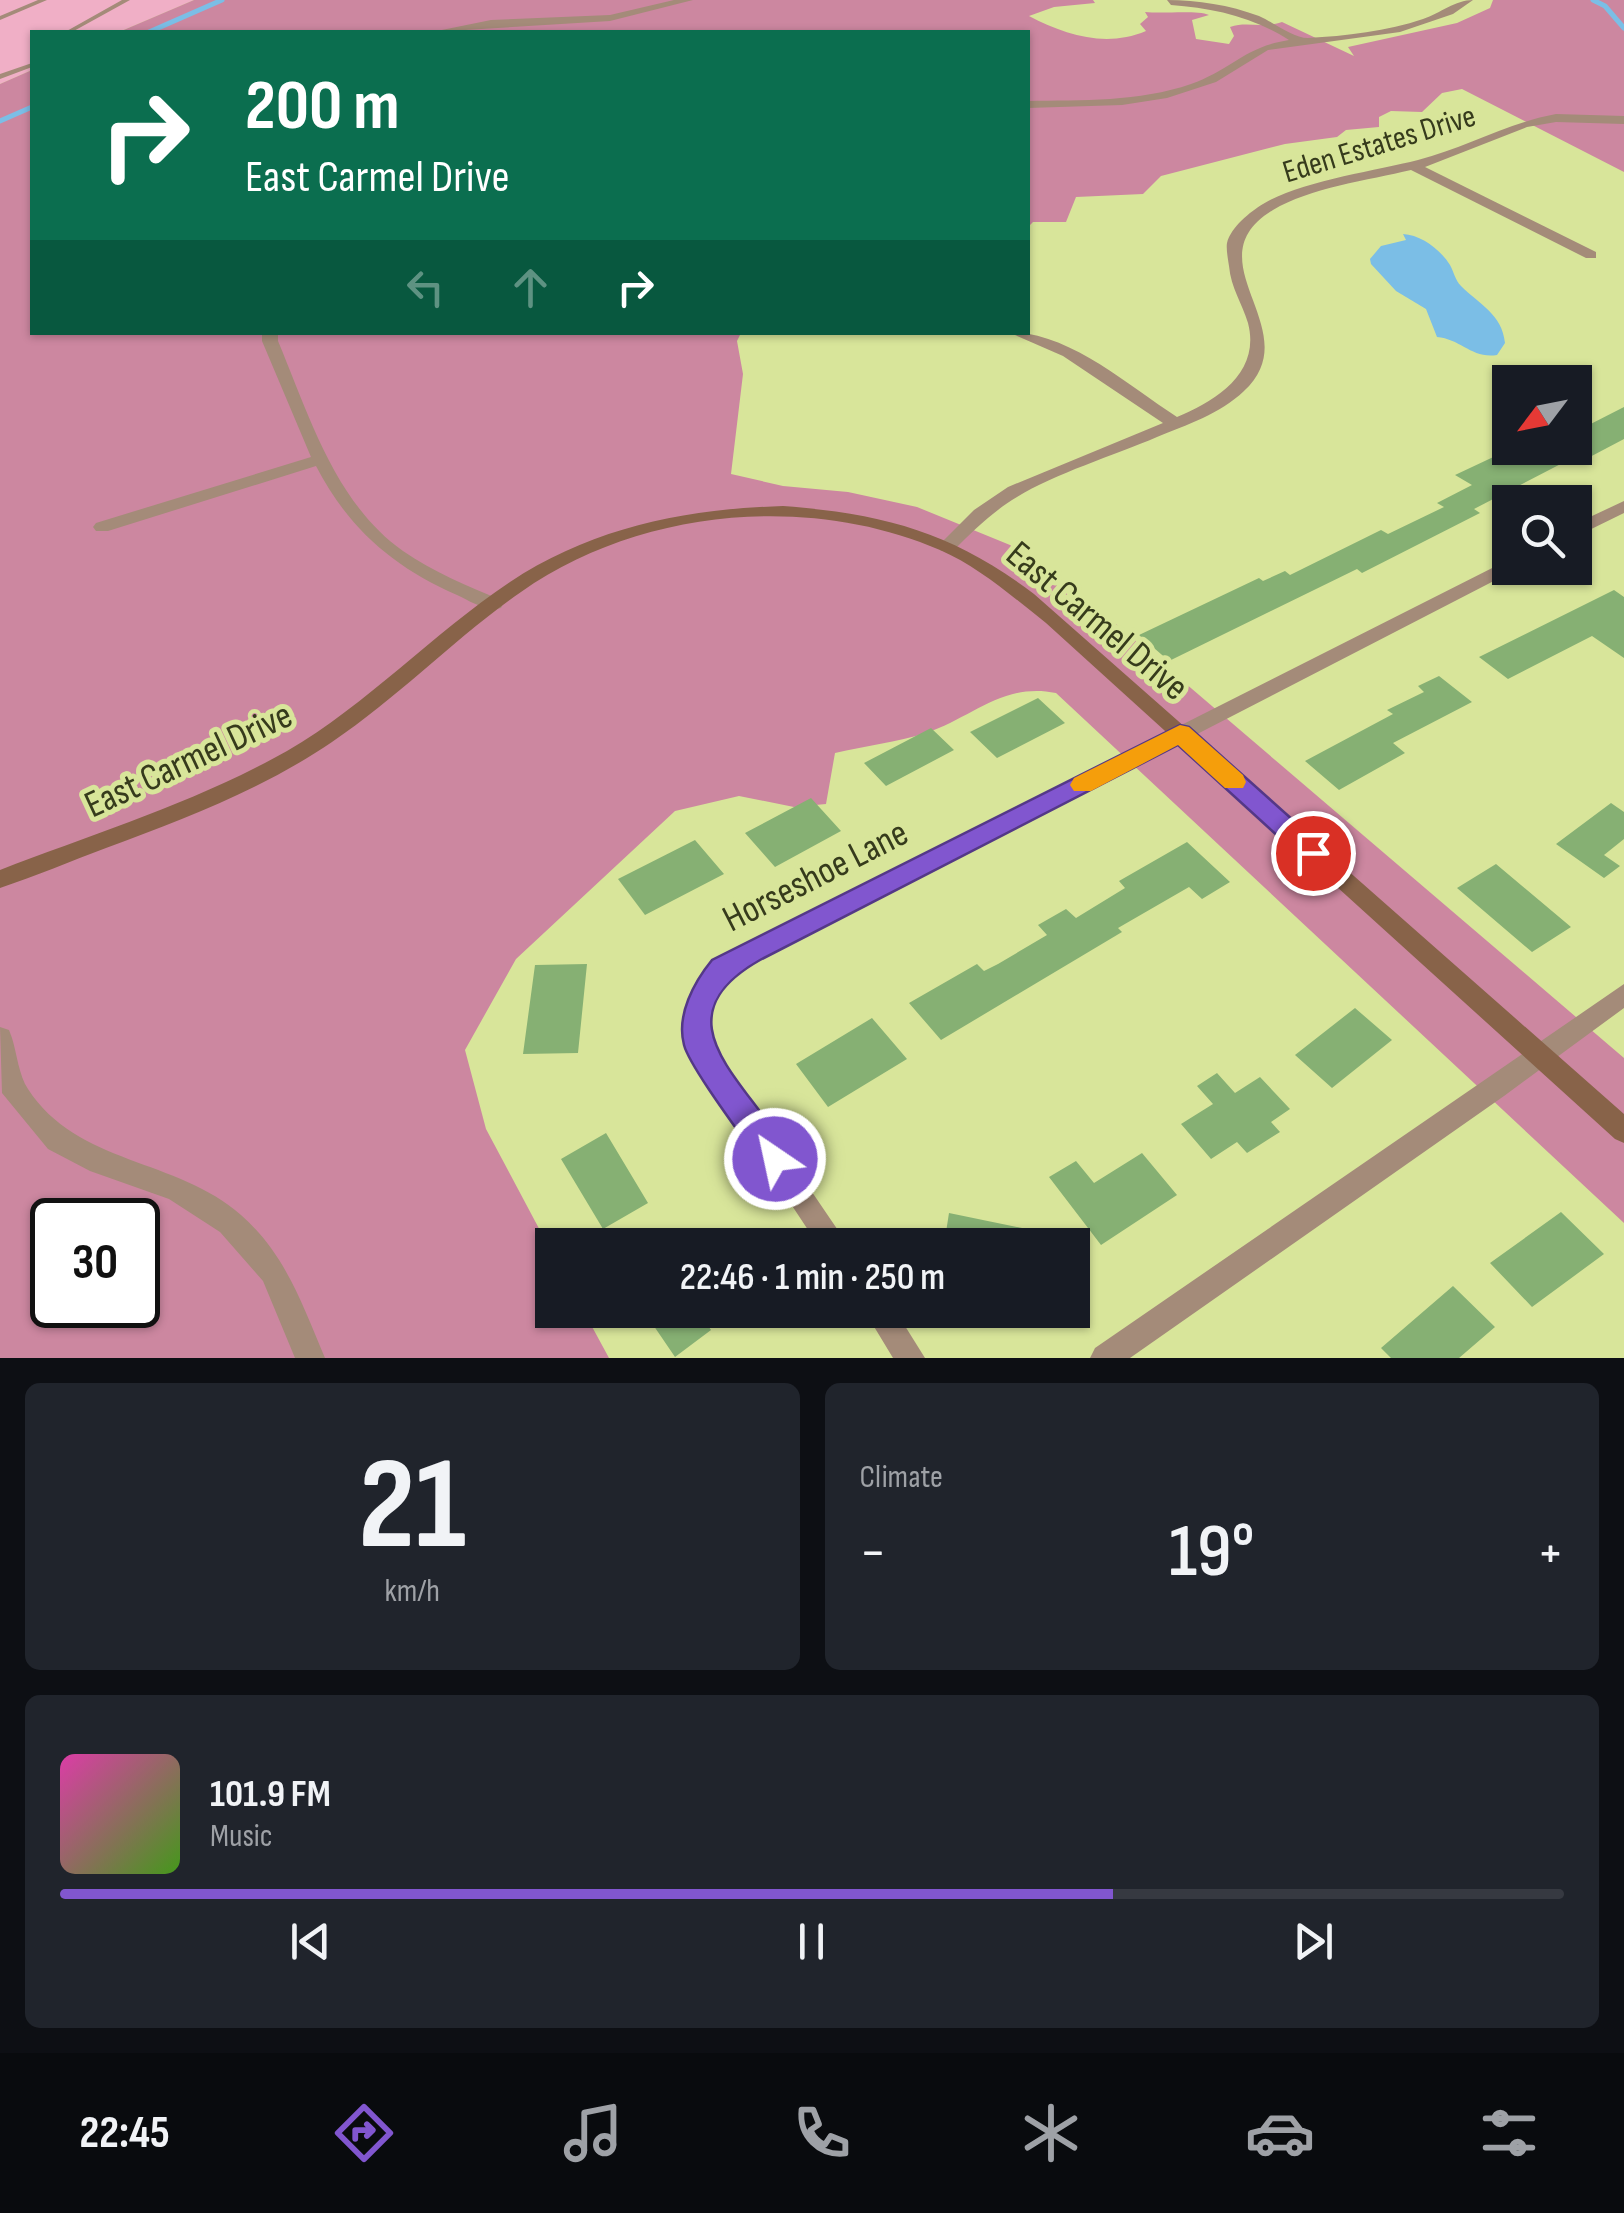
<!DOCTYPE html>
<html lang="en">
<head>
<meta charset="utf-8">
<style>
  :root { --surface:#171b24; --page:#20242c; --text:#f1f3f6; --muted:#9ea1a6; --line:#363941; --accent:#8156cf }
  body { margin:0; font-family:"Sofia Sans Condensed",sans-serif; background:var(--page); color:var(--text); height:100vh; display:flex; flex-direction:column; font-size:38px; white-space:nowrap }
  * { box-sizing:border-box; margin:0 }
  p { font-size:32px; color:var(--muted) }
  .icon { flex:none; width:55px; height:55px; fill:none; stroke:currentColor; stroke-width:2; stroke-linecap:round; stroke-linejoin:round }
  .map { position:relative; height:1358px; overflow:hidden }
  .panel { display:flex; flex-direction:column; gap:25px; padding:25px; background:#0d0f14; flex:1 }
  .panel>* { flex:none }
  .hud { position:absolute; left:30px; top:30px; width:1000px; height:305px; border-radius:0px; box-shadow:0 2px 8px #0004; background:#0b6e4f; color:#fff; overflow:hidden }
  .needle { width:65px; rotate:238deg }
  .fabs { position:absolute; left:1492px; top:365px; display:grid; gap:20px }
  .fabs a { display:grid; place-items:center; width:100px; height:100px; border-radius:0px; background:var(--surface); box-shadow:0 2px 8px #0004; font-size:50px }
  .speed { position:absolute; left:30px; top:1198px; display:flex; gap:20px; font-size:50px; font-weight:700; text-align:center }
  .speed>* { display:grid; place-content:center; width:130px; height:130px; border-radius:50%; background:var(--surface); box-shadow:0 2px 8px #0004; line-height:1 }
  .speed .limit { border:5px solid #111; border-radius:15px; background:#fff; color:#111 }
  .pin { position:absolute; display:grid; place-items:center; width:85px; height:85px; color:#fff; margin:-42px; border:5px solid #fff; border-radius:50%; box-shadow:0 2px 10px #0007 }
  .me { position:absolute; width:110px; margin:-55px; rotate:326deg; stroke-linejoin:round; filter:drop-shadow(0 0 8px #0008) }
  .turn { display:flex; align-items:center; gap:35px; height:210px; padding:0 50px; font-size:45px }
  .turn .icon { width:130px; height:130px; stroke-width:2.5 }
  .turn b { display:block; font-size:70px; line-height:85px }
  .lanes { display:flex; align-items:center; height:95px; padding:0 50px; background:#0003; justify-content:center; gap:50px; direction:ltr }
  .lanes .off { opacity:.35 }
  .big { font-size:75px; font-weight:600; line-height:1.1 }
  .panel .tile { flex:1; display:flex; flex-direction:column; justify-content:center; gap:15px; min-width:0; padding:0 35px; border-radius:15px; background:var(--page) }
  .panel .dial { align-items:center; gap:0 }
  .dial b { font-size:130px; line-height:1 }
  .song { display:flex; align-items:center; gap:30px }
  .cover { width:120px; height:120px; border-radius:15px; background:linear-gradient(135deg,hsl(320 70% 55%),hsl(100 70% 35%)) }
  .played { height:10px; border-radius:5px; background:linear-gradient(90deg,var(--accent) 70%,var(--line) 70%) }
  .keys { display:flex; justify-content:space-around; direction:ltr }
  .heat { display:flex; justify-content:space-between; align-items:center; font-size:55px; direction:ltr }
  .panel .tiles { flex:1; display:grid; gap:25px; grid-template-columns:1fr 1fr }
  .tile:last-child { grid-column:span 2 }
  .trip { position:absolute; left:535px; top:1228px; width:555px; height:100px; border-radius:0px; background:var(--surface); box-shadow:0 2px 8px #0004; font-weight:600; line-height:100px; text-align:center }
  .menu { display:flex; height:160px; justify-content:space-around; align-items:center; background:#090b0e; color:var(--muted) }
  .menu .icon { width:70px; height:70px }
  .menu .active { color:var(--accent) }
  .menu b { font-size:45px; color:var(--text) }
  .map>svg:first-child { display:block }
</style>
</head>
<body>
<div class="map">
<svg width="1624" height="1358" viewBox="0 0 1624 1358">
  <rect width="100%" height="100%" fill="#d8e59a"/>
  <path fill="#f0afc6" d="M 0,0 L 194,0 L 119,32 L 32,32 L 32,70 L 0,84 Z"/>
  <path fill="#cc87a0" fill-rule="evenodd" d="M 194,0 L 1093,0 L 1095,3 L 1054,7 L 1029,16 C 1065,35 1106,48 1146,31 L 1140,24 L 1148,17 L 1145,12 C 1163,14 1197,10 1209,15 L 1192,20 L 1196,39 L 1229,44 L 1234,36 L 1230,27 C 1248,21 1261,29 1282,22 L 1354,56 L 1348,47 L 1457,23 L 1490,8 L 1493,0 L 1624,0 L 1624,172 L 1462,89 L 1442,93 L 1422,112 L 1391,111 L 1379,117 L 1379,127 L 1346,130 L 1337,137 L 1285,144 L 1161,176 L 1143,194 L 1076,197 L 1066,222 L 1033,222 L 1028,227 L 1028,32 L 119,32 Z
    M 32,70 L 32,332 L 741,333 L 737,341 L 743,374 L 731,474 L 783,486 L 848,492 L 917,507 L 1010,545 L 1096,607 L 1624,1058 L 1624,1223 L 1056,693 C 1003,682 972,718 926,733 C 897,742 865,746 835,753 L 826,804 L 794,807 L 739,796 L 675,811 L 516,959 L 465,1050 L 486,1129 L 552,1253 L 552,1310 L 583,1310 L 609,1358 L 0,1358 L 0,84 ZM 52,1220 L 138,1220 L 138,1305 L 52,1305 Z"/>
  <path fill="#7bbee6" d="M 1403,234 C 1421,235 1440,249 1450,265 C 1454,272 1455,280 1461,286 C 1480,305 1502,314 1505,343 L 1497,355 C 1472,359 1461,339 1437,337 L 1426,309 L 1396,291 L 1371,264 L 1370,259 L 1381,246 L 1406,240 Z"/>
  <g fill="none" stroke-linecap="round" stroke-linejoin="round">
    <path stroke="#7bbee6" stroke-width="5" d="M 1593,0 L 1605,6 L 1624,28
      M 149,32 L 222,0
      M 0,121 L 32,107"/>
  </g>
  <path fill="#86b073" d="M 1624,407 L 1624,439 L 1586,459 L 1578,455 L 1474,509 L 1480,513 L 1362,573 L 1357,569 L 1169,661 L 1139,635 L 1259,578 L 1263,581 L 1285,571 L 1290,575 L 1381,530 L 1388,534 L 1444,507 L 1437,503 L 1472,485 L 1455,475 L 1504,452 L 1519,461 L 1544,448 L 1575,448 L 1575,432 Z
    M 1614,590 L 1624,597 L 1624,658 L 1592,636 L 1508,679 L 1479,657 Z
    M 1439,676 L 1472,702 L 1393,743 L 1405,753 L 1339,790 L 1305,761 L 1393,714 L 1387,710 L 1424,692 L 1418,686 Z
    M 1038,698 L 1065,723 L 997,758 L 970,732 Z
    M 931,728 L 954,750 L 886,786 L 864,763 Z
    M 811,798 L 841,831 L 775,867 L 745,833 Z
    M 1611,803 L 1624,812 L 1624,839 L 1604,855 L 1620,866 L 1604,878 L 1556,844 Z
    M 695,840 L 724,874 L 645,915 L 618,879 Z
    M 1187,842 L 1230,882 L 1202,899 L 1189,887 L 1118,928 L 1122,932 L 941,1040 L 909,1003 L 977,964 L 984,971 L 998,964 L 1047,935 L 1038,925 L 1066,909 L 1076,918 L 1125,888 L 1119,881 Z
    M 1496,864 L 1571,927 L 1532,952 L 1457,888 Z
    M 587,964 L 578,1053 L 523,1054 L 535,965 Z
    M 1355,1008 L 1392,1040 L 1332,1088 L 1295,1055 Z
    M 872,1018 L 907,1059 L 828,1107 L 796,1064 Z
    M 1217,1073 L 1235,1093 L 1260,1077 L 1290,1109 L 1271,1122 L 1280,1132 L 1247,1153 L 1237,1142 L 1211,1159 L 1181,1124 L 1213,1104 L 1197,1086 Z
    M 606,1133 L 648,1203 L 603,1229 L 561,1159 Z
    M 1142,1153 L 1177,1195 L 1101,1245 L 1049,1177 L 1076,1161 L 1094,1183 Z
    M 1561,1212 L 1604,1254 L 1532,1307 L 1490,1263 Z
    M 949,1213 L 1061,1236 L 1060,1245 L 944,1245 Z
    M 1453,1286 L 1495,1327 L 1459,1358 L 1391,1358 L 1381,1348 Z
    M 643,1310 L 697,1310 L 711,1330 L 675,1357 Z"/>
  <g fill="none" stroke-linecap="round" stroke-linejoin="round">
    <path fill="#a48b79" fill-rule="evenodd" d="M 38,0 L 47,0 L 0,20 L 0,16 Z
      M 122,0 L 130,0 L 72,32 L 65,32 Z
      M 32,63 L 32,67 L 0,79 L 0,74 Z"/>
    <path fill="#a48b79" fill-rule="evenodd" d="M 674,0 L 693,0 L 610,21 L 432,32 L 491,20 L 610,15 Z
      M 1167,0 C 1198,0 1229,5 1259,16 C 1273,22 1293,38 1308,38 C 1345,36 1388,31 1423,19 C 1441,13 1455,0 1473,0 L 1453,14 L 1400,32 L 1268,50 L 1216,82 L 1167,98 L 1122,105 L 1028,108 L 1028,101 C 1082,100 1139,102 1191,84 C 1231,70 1244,47 1289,40 C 1253,17 1213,8 1171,5 Z
      M 1556,114 L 1624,116 L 1624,124 L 1556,122 L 1527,127 L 1425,167 L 1596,252 L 1596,258 L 1586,258 L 1411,170 C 1369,180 1309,188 1273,210 C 1189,261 1310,330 1244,391 C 1220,414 1186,425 1157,437 C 1115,455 1054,474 1017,497 C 992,512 973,531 953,551 L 941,551 L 938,547 L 941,543 L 974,510 L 1008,487 L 1163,423 L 1063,356 L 1008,332 C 1069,332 1126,384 1177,417 C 1216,401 1261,373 1248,323 C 1242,303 1231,288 1229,266 C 1228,259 1226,249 1227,243 C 1231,227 1250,212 1263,204 C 1301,181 1375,171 1418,160 C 1465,148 1507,123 1556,114 Z
      M 262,332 L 278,332 L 278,341 C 309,415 335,503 403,551 C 433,572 468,586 501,600 L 503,604 L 501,608 C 486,612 470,601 457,595 C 393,567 348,528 316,466 L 108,531 L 96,531 L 93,527 L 96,523 L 311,457 L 262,341 Z
      M 1624,501 L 1624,513 L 1575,537 L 1575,524 Z
      M 1510,559 L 1510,568 L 1517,569 L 730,975 L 714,1004 L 710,1042 L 848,1245 L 818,1245 L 685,1044 L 690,1004 L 714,961 Z
      M 1624,984 L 1624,1008 L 1504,1096 L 1130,1358 L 1090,1358 L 1095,1348 Z
      M 0,1027 L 9,1030 L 12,1038 C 17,1054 19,1076 28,1089 C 77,1165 177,1158 241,1215 C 286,1255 302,1304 325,1358 L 295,1358 L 263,1281 L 220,1232 L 169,1199 L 90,1171 L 48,1149 L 2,1093 Z
      M 864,1310 L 895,1310 L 925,1358 L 893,1358 Z"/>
    <path fill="#886349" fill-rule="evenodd" d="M 783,506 C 885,514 952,532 1034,594 L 1624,1114 L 1624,1143 L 1615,1139 L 1046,623 C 1013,597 979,567 940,550 C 808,493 639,509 521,592 C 455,638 399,697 332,742 C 263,789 184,819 106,848 C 71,861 36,876 0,888 L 0,870 C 96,833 197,802 287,751 C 368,704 432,634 510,582 C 593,527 686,509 783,506 Z"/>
  </g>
  <path fill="#8156cf" stroke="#543887" stroke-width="2.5" d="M 1180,725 L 1189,727 L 1322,846 L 1326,853 L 1322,860 L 1304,860 L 1178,745 L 760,960 C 649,1023 758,1087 790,1159 L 786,1169 L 775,1173 L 765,1169 C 748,1144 690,1068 684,1045 C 676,1015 694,982 712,960 Z"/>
  <path fill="#f59e0b" d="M 1180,725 L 1189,727 L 1243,775 L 1246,782 L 1243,788 L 1225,788 L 1178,745 L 1091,791 L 1074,791 L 1070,785 L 1074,778 Z"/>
  <g text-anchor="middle" stroke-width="10" stroke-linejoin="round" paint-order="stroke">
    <g font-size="32" fill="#363b1c" stroke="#d8e59a">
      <text transform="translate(1379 143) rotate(-17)" y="11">Eden Estates Drive</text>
    </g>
    <g font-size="38" fill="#363b1c" stroke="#d8e59a">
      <text transform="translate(1098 620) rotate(40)" y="13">East Carmel Drive</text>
      <text transform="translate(188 759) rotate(-25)" y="13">East Carmel Drive</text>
      <text transform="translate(815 875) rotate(-27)" y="13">Horseshoe Lane</text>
    </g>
  </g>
</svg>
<div class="fabs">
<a><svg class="needle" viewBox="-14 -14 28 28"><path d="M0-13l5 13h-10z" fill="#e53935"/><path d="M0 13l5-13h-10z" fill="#9ea1a6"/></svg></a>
<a><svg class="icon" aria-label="search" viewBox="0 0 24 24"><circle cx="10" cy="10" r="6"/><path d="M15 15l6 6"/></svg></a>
</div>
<div class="speed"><div class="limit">30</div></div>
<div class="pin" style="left:1313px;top:853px;background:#d93025"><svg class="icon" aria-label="arrive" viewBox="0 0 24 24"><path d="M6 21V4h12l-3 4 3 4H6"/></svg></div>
<svg class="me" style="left:775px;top:1159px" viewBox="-20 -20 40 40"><circle r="17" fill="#8156cf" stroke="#fff" stroke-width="3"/><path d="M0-11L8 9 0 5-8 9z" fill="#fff"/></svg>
<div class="trip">22:46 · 1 min · 250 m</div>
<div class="hud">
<div class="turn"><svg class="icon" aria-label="right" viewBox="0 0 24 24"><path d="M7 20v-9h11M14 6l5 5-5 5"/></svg><div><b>200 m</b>East Carmel Drive</div></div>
<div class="lanes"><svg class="icon off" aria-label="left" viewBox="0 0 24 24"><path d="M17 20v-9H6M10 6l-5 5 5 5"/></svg><svg class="icon off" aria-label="ahead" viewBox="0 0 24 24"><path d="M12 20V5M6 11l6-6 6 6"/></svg><svg class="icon" aria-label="right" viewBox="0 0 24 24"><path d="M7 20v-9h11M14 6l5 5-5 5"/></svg></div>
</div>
</div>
<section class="panel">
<div class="tiles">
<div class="tile dial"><b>21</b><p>km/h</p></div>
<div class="tile"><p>Climate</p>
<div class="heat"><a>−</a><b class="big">19°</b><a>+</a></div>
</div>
<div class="tile">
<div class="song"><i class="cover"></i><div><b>101.9 FM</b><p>Music</p></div></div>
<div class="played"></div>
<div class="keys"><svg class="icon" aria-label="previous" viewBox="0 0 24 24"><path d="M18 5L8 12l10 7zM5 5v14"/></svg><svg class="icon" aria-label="pause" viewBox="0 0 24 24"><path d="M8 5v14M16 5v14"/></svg><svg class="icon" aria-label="next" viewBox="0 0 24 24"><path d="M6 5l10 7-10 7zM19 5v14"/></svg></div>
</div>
</div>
</section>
<nav class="menu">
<b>22:45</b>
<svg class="icon active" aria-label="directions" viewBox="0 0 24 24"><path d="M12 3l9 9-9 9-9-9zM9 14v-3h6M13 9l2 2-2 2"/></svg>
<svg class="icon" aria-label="music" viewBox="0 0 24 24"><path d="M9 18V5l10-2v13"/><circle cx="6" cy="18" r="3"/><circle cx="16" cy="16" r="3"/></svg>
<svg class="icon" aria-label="phone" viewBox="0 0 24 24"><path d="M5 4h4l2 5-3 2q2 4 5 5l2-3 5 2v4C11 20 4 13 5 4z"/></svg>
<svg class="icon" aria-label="climate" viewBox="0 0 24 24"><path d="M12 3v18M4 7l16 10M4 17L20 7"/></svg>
<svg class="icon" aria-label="car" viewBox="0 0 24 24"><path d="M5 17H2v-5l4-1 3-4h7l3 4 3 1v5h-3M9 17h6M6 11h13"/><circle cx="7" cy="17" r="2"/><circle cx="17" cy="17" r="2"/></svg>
<svg class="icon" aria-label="filters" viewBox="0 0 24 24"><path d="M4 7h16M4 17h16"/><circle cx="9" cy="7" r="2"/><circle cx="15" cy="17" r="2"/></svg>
</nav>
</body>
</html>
